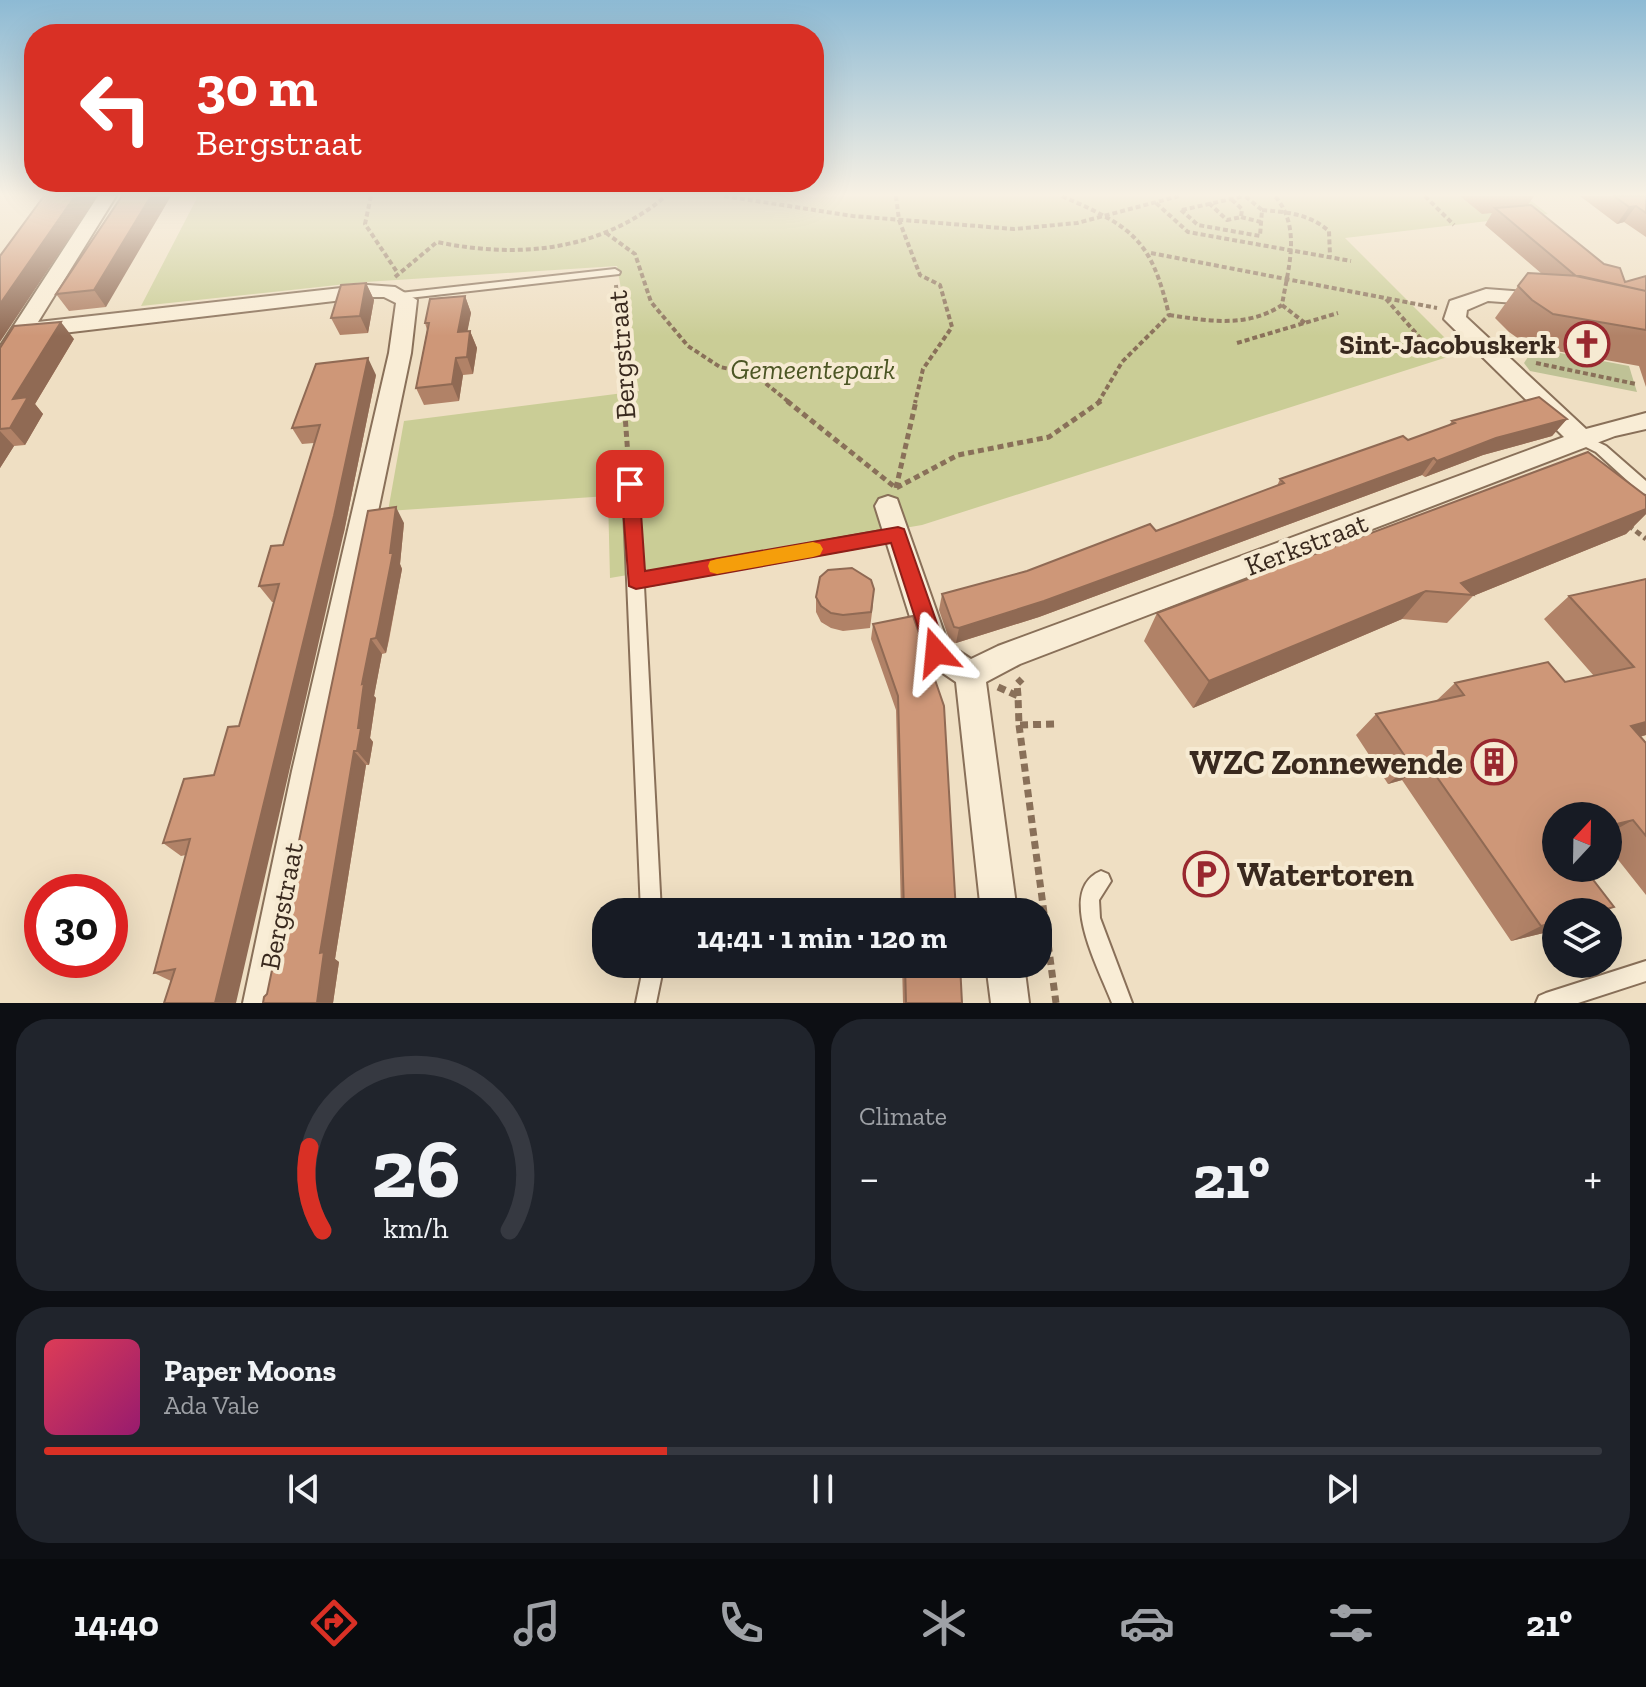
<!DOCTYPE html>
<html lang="en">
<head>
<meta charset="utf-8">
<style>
  :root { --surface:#171b24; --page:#20242c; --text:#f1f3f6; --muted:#9ea1a6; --line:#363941; --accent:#d93025 }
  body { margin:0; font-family:"Zilla Slab",serif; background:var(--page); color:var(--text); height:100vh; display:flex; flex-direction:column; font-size:30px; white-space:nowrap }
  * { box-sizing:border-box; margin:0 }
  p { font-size:26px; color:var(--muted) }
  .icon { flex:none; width:44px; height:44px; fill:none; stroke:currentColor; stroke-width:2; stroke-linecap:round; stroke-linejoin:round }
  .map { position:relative; height:1003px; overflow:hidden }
  .sheet { display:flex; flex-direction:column; gap:16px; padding:16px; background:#0d0f14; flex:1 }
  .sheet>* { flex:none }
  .top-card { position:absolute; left:24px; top:24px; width:800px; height:168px; border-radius:32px; box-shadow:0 8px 32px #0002; background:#d93025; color:#fff; overflow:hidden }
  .needle { width:52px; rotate:22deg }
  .controls { position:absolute; left:1542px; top:802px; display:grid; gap:16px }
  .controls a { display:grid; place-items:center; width:80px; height:80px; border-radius:50%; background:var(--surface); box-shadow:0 8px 32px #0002; font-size:40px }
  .speed { position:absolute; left:24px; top:874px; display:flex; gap:16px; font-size:40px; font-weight:700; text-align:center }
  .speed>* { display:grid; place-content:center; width:104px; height:104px; border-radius:50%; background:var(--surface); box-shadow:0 8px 32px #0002; line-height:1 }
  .speed .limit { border:12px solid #d22; background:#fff; color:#111 }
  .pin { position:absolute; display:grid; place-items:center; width:68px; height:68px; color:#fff; margin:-34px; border-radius:16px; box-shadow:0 4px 12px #0006 }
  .me { position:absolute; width:88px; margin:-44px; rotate:342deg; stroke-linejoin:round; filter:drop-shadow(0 0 6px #0008) }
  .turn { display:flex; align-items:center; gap:28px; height:168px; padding:0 40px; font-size:36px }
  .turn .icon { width:104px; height:104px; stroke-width:2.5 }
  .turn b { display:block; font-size:56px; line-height:68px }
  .big { font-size:60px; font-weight:800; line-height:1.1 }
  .sheet .widget { flex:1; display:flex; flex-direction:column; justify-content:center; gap:12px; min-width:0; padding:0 28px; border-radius:32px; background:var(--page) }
  .sheet .dial { align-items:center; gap:0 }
  .dial svg { height:208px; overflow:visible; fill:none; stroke:var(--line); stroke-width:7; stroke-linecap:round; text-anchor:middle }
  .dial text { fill:var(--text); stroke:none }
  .song { display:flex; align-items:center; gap:24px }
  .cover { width:96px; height:96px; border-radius:12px; background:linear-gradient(135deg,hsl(350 70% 55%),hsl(320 70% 35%)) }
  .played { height:8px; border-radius:4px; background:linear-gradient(90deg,var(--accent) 40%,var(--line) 40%) }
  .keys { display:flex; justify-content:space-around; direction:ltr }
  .heat { display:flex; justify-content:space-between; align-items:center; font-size:44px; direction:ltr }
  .sheet .tiles { flex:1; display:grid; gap:16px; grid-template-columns:1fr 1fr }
  .widget:last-child { grid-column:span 2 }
  .trip { position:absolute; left:592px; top:898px; width:460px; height:80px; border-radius:32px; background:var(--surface); box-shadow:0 8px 32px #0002; font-weight:800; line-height:80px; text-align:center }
  .tabs { display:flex; height:128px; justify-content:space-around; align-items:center; background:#090b0e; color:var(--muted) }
  .tabs .icon { width:56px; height:56px }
  .tabs .on { color:var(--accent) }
  .tabs b { font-size:36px; color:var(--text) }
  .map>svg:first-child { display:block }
</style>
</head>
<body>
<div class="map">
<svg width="1646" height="1003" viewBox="0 0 1646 1003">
  <rect width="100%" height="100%" fill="#efdfc3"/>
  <path fill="#cacd96" d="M 198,196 L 1525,196 L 1548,214 L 1345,238 L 1460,353 L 922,525 L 610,578 L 608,496 L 388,511 L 404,421 L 639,391 L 617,266 L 365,282 L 141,306 Z"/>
  <path fill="#bfc296" d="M 1534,348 L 1629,366 L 1637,392 L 1530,371 L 1524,363 Z"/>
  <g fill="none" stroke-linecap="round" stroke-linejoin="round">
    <g stroke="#897059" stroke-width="4">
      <path id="lane" d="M 615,269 L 620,272 L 619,274 L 400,299 L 394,296 L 400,293 Z
        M 1583,435 L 1606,446 L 1646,481 L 1646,494 L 1641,493 L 1596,452 L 1578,443 L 1576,440 L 1578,437 Z
        M 630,479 L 637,484 L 643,574 L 898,528 L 903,530 L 905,534 L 903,538 L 898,540 L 644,586 L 661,912 L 641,912 L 623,484 Z
        M 1101,871 L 1108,874 L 1111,881 L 1099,900 L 1100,918 L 1132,1003 L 1112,1003 C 1100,971 1055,890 1101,871 Z
        M 1646,961 L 1646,981 L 1578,1003 L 1536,1003 L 1539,996 L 1546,993 Z
        M 644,964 L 664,964 L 656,1003 L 636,1003 Z"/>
    </g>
    <g stroke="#897059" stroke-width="4">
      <path id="street" d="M 98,196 L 116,196 L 38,322 L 368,285 L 395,287 L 417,300 L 411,353 L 324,771 L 281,1003 L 243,1003 L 292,771 L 389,353 L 396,303 L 384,297 L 368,297 L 29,337 L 8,370 L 0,372 L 0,347 Z
        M 1486,289 L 1552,294 L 1555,299 L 1552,304 L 1545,305 L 1488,301 L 1467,310 L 1466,317 L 1586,429 L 1646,413 L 1646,429 L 1615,436 L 1020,664 L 986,682 L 1017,912 L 981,912 L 956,682 L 925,661 L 921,652 L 875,506 L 879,499 L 888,496 L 897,499 L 948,644 L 971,659 L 998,646 L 1564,437 L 1444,319 L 1450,301 Z
        M 986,964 L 1024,964 L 1029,1003 L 991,1003 Z"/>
    </g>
    <path stroke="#897059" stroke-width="4" stroke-dasharray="5 3" stroke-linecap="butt" d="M 371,196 L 365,224 L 397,272
      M 724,196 L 853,216 L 1014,229 L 1077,223 L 1179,196
      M 896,196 L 899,220 L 920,275 L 940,285 L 952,327 L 923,369 L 915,403
      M 1062,196 C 1132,227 1151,238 1169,315
      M 1425,196 L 1454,225
      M 1156,203 L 1188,232 L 1351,261
      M 1209,203 L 1227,220 L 1241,217 L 1242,209 L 1231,199
      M 1181,210 L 1198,225 L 1260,236 L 1262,210 L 1245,196
      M 1182,210 L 1244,196
      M 1262,210 C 1288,212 1309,214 1329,231 L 1330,256
      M 1241,217 L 1261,222
      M 606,233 L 635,254 L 651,302 L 688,346 L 720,367 L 754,374 L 790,403
      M 1151,253 L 1437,308
      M 395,277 L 437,242 C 519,259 600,251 666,196
      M 616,285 L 624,403
      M 1386,299 L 1421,339 L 1440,353
      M 1282,305 L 1305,323
      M 1169,315 C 1209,321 1247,328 1282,305 C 1288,268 1302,228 1275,196
      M 1237,343 L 1338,313
      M 1536,363 L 1636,384
      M 1098,403 L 1122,362 L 1169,315"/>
    <path stroke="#897059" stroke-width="5" stroke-dasharray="6 4" stroke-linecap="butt" d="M 624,401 L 629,470
      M 787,401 L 896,488 L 958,455 L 1049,437 L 1101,401
      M 896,488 L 916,401
      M 1628,525 L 1646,539"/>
    <path stroke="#897059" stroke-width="7" stroke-dasharray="8 5" stroke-linecap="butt" d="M 998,687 L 1018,696 L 1019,725 L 1055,724
      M 1018,696 L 1017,684 L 1022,679
      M 1019,725 L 1056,1003"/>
    <use href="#lane" fill="#f9edd6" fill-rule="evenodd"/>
    <use href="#street" fill="#f9edd6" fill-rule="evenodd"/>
  </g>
  <path fill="#b18267" d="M 121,196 L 106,307 L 69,311 L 56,294 Z
    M 1460,196 L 1534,196 L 1528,205 L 1625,282 L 1646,276 L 1646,387 L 1639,366 L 1529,346 L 1509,332 L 1495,318 L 1518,286 L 1542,274 L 1485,225 L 1492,213 L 1482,214 Z
    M 1580,196 L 1646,196 L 1646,237 L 1624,222 L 1617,224 Z
    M 366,283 L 374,300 L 368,333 L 340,335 L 331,318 Z
    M 465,296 L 471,313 L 467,331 L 470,331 L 477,348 L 473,374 L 463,375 L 459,401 L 424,405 L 416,388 L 427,330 L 425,323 Z
    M 74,339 L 35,404 L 43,414 L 25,445 L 14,446 L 0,468 L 0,348 Z
    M 376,375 L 344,532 L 171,981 L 154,973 L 186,855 L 181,856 L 163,843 L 214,775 L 239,726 L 274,602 L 272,602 L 259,586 L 283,545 L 314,443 L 302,444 L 292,428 Z
    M 1567,419 L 1552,436 L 1483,455 L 1425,477 L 1422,475 L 1039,617 L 956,643 L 950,642 L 939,610 L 942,594 L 1027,571 L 1156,531 L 1277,486 L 1280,479 L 1408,440 L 1449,425 L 1452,421 Z
    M 1646,496 L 1646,514 L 1626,534 L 1473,596 L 1447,623 L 1402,619 L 1193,708 L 1144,641 L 1157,613 Z
    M 404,523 L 400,564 L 402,569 L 389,640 L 386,653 L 382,654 L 374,696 L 376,698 L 370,738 L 373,742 L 369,765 L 366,765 L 335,959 L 339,962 L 333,1003 L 263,1003 L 267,994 Z
    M 1646,579 L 1646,735 L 1640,737 L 1646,743 L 1646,895 L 1608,847 L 1608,816 L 1556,816 L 1556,868 L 1614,907 L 1604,912 L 1556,912 L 1556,930 L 1511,941 L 1402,780 L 1388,784 L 1356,735 L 1376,714 L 1436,701 L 1455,683 L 1565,682 L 1594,676 L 1544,619 L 1569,596 Z
    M 816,597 L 873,605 L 870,628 L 843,631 L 831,628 L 821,622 L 816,612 Z
    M 913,616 L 956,912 L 901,912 L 896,710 L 871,639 L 873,624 Z
    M 902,964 L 960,964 L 962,1003 L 903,1003 Z"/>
  <path fill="#906a54" d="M 75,196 L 97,196 L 0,342 L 0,304 Z
    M 151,196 L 171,196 L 106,307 L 94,290 Z
    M 1636,206 L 1624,222 L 1617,224 L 1629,207 Z
    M 366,283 L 374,300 L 368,333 L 360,316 Z
    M 465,296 L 471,313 L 464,349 L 458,332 Z
    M 61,322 L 74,339 L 35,404 L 43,414 L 25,445 L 10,428 L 13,399 Z
    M 470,331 L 477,348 L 473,374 L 467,357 Z
    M 368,358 L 376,375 L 344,532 L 236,1003 L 215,1003 Z
    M 456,358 L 463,375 L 459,401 L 452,384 Z
    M 1567,419 L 1552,436 L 1483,455 L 1425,477 L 1437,461 L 1496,438 Z
    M 0,431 L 14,446 L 0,468 Z
    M 1434,458 L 1422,475 L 1039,617 L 956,643 L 959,628 Z
    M 396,507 L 404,523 L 400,564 L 402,569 L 386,653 L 376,638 L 390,553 Z
    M 1646,509 L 1646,514 L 1626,534 L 1473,596 L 1461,583 Z
    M 1426,591 L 1402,619 L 1193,708 L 1209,681 Z
    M 371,639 L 382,654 L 374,696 L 376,698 L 370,738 L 373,742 L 369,765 L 357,751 L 358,728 L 362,684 Z
    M 1646,722 L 1646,735 L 1601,746 L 1631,726 Z
    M 354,751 L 366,765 L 335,959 L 339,962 L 333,1003 L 317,1003 L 320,953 Z
    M 1425,760 L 1402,780 L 1388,784 L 1411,765 Z
    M 1633,820 L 1608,834 L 1608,826 Z
    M 1556,922 L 1556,930 L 1511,941 L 1541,926 Z"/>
  <path fill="#ce9778" stroke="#906a54" stroke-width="2" d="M 44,196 L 75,196 L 0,304 L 0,256 Z
    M 122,196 L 151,196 L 94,290 L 56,294 Z
    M 1614,196 L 1646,196 L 1646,213 L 1636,206 L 1629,207 Z
    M 1531,205 L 1604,264 L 1620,268 L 1625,282 L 1646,276 L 1646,291 L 1576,276 L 1495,208 Z
    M 1528,273 L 1580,276 L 1646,291 L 1646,330 L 1553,314 L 1532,300 L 1518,286 Z
    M 366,283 L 360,316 L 331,318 L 341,285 Z
    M 465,296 L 458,332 L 470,331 L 467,357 L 456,358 L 452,384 L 416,388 L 429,323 L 425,323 L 430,299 Z
    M 61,322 L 13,399 L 28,397 L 10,428 L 0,429 L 0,348 L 14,326 Z
    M 368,358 L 334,516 L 215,1003 L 164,1003 L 175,969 L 154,973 L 190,839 L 163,843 L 184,779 L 214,775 L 228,727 L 239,726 L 279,584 L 259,586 L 271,546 L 283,545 L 320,425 L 292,428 L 316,364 Z
    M 1539,397 L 1567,419 L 1496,438 L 1437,461 L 1434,458 L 1044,601 L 959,628 L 954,627 L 942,594 L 1027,571 L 1150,524 L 1156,531 L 1284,483 L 1280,479 L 1403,436 L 1408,440 L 1455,423 L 1452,421 Z
    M 1588,452 L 1646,496 L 1646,509 L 1461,583 L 1473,595 L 1426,591 L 1209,681 L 1157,613 Z
    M 396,507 L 390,553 L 393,553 L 379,624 L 376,638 L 371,639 L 362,684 L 364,683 L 358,728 L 361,728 L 357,751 L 354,751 L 320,953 L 324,952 L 317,1003 L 263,1003 L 264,997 L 267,994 L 368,511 Z
    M 852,568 L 871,580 L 874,589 L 871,612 L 843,615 L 831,613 L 821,606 L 816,597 L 820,577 L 828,570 Z
    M 1646,579 L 1646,722 L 1631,726 L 1646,743 L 1646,836 L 1633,820 L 1608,826 L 1608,816 L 1556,816 L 1556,868 L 1584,868 L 1614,907 L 1595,912 L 1556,912 L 1556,922 L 1541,926 L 1425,760 L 1411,765 L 1376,714 L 1464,695 L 1455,683 L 1548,662 L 1565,682 L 1634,667 L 1569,596 Z
    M 913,616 L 944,706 L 956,912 L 904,912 L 898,696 L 873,624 Z
    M 905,964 L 960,964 L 962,1003 L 906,1003 Z"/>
  <linearGradient id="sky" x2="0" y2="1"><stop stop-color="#8dbad4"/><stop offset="0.58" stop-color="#f8f1e4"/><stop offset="1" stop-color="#f8f1e4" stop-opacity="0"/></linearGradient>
  <rect width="1646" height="336" fill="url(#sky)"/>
  <path fill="#d93025" stroke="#8d1f18" stroke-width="2" d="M 630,477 L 639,484 L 645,571 L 898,527 L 904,529 L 947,652 L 944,659 L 936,661 L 929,659 L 926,652 L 891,543 L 636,589 L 629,586 L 621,484 Z"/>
  <path fill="#f59e0b" d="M 813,542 L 820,544 L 823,549 L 820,555 L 813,557 L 717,574 L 710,572 L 708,566 L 710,561 L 717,559 Z"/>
  <defs>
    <g id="church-ring" transform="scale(2.3)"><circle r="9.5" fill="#f6ead2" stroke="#99282f" stroke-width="1.5"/><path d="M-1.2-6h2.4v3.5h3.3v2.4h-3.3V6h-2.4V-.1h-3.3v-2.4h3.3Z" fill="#99282f"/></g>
    <g id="building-ring" transform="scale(2.3)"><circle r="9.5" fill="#f6ead2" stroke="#99282f" stroke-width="1.5"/><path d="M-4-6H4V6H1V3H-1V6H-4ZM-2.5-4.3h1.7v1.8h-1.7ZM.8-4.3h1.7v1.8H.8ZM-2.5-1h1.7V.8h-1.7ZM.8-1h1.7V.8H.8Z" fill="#99282f"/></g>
    <g id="parking-ring" transform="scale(2.3)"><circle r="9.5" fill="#f6ead2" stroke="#99282f" stroke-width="1.5"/><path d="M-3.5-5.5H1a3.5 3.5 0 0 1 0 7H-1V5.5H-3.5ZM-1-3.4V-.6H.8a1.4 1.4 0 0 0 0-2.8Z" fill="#99282f"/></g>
  </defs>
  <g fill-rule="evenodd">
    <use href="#church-ring" x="1587" y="344"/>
    <use href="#building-ring" x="1494" y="762"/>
    <use href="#parking-ring" x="1206" y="874"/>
  </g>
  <g text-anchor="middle" stroke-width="8" stroke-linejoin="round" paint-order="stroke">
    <g font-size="28" font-weight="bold" fill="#39291e" stroke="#f6ead2" text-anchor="end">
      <text x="1556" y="354">Sint-Jacobuskerk</text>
    </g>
    <g font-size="28" fill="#39291e" stroke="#f6ead2">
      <text transform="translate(621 355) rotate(-94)" y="10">Bergstraat</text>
      <text transform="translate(1306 544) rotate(-21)" y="10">Kerkstraat</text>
      <text transform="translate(281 906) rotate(-79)" y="10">Bergstraat</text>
    </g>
    <g font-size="28" font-style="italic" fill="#4c5624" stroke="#f6ead2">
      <text x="813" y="379">Gemeentepark</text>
    </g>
    <g font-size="34" font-weight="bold" fill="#39291e" stroke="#f6ead2" text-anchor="end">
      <text x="1463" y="774">WZC Zonnewende</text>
      <text x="1237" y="886" text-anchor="start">Watertoren</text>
    </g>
  </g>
</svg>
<div class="controls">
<a><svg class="needle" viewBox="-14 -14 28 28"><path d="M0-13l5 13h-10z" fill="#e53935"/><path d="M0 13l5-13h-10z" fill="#9ea1a6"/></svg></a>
<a><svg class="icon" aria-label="layers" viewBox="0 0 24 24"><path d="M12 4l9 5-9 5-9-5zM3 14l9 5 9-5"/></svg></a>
</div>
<div class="speed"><div class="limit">30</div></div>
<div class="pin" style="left:630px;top:484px;background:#d93025"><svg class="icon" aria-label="arrive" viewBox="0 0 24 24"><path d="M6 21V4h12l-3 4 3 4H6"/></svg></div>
<svg class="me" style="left:936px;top:652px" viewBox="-20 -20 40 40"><path d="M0-17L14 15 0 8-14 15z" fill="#d93025" stroke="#fff" stroke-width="4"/></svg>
<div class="trip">14:41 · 1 min · 120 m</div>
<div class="top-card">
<div class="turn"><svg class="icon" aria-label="left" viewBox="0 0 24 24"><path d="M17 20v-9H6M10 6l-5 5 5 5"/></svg><div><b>30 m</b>Bergstraat</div></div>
</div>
</div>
<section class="sheet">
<div class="tiles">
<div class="widget dial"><svg viewBox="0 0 100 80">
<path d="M14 69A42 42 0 1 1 86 69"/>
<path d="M14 69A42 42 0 0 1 9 37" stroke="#d93025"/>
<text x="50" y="56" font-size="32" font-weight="700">26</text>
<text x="50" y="72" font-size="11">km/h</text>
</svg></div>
<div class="widget"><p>Climate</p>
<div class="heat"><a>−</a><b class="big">21°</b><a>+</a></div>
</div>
<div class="widget">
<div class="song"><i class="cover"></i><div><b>Paper Moons</b><p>Ada Vale</p></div></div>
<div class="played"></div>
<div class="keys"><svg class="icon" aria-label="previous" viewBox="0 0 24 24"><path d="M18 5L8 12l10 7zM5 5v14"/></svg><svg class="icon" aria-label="pause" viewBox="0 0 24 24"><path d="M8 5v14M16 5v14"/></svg><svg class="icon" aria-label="next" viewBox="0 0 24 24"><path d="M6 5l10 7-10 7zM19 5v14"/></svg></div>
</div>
</div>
</section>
<nav class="tabs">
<b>14:40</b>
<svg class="icon on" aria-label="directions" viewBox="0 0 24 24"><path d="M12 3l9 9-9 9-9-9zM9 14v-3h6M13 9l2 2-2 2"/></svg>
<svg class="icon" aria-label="music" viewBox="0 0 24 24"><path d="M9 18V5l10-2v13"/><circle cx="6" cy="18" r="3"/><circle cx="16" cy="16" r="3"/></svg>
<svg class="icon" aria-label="phone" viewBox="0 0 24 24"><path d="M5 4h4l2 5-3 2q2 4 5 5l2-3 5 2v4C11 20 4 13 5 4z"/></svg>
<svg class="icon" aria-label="climate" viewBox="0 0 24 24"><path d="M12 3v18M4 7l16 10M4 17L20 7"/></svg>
<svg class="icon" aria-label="car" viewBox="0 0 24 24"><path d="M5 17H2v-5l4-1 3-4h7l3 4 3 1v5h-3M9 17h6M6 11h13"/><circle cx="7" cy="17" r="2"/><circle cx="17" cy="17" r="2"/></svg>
<svg class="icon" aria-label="filters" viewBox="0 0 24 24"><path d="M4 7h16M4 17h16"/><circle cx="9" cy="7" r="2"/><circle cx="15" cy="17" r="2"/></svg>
<b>21°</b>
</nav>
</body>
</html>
